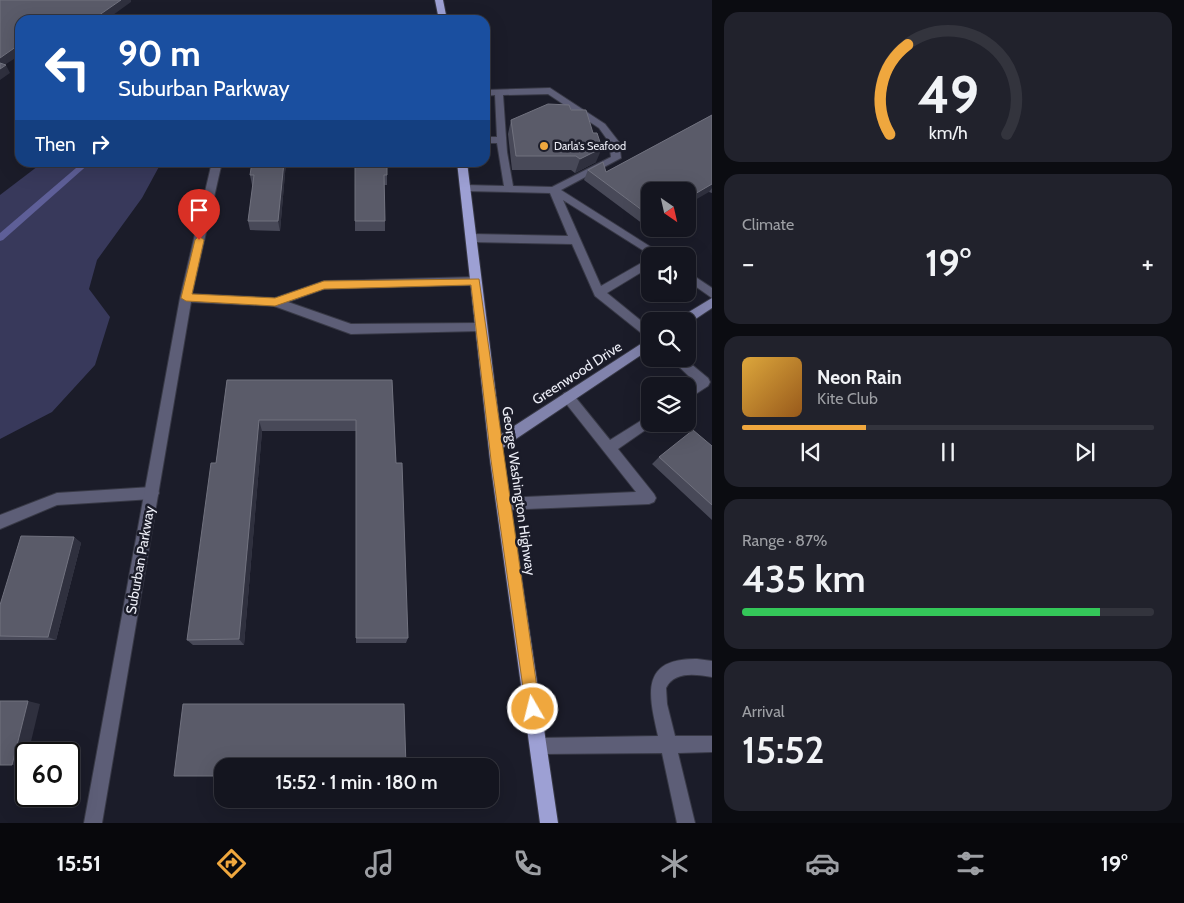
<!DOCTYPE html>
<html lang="en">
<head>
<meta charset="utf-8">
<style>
  :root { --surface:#14151f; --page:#21222c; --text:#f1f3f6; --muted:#9d9fa4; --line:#33343d; --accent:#efa73e }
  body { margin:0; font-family:Cabin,sans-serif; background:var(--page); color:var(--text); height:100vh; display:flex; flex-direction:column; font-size:19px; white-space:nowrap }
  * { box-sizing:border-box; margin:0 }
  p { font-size:16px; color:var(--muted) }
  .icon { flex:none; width:28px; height:28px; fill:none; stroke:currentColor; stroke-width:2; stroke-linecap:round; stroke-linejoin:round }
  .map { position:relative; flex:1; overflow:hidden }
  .drawer { display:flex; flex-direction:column; gap:12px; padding:12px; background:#0b0c11; width:472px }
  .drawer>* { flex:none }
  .hud { position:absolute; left:15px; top:15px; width:475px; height:152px; border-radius:15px; box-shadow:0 5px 20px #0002,0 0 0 1px var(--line); background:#1a4fa0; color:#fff; overflow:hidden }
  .needle { width:32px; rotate:146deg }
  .tools { position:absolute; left:641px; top:182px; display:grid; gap:10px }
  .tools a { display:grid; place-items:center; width:55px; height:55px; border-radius:10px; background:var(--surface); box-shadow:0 5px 20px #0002,0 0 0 1px var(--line); font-size:25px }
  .speed { position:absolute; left:15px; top:742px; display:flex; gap:10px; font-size:25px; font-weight:700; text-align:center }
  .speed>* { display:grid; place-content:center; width:65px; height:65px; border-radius:50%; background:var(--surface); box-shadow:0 5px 20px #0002,0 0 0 1px var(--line); line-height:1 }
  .speed .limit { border:2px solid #111; border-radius:8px; background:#fff; color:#111 }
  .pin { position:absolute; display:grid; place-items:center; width:42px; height:42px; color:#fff; margin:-51px -21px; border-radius:50% 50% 50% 0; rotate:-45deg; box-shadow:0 0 5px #0007 }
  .pin .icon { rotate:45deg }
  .me { position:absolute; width:55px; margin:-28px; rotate:352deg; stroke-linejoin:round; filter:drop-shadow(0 0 4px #0008) }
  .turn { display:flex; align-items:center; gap:18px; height:105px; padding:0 20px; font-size:22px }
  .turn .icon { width:65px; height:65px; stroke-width:2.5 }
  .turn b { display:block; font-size:35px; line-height:42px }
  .then { display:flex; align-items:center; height:48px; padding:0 20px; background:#0003; gap:10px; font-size:19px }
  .big { font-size:38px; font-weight:600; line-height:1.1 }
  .drawer .card { flex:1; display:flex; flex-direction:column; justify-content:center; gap:8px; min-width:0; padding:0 18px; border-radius:15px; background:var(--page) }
  .drawer .dial { align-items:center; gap:0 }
  .dial svg { height:130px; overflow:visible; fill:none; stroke:var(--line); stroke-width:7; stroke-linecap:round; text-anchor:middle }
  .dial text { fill:var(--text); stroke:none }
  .song { display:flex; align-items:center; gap:15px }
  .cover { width:60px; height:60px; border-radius:8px; background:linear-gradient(135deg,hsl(40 70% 55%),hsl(30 70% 35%)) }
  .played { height:5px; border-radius:2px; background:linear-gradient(90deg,var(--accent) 30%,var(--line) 30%) }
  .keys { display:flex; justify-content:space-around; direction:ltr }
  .heat { display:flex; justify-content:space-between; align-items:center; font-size:28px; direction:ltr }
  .charge { height:8px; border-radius:4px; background:linear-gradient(90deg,#34c759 87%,var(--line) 0) }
  .trip { position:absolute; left:214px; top:758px; width:285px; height:50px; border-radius:15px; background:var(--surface); box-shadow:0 5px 20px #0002,0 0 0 1px var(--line); font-weight:600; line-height:50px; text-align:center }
  .tabs { display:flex; height:80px; justify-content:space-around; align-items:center; background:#08080c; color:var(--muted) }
  .tabs .icon { width:35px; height:35px }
  .tabs .active { color:var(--accent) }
  .tabs b { font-size:22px; color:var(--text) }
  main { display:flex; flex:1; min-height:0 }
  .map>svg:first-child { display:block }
</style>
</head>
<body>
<main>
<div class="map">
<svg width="712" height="823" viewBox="0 0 712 823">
  <rect width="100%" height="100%" fill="#1b1c29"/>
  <path fill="#38395b" d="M 42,163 L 161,163 L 142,198 L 97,260 L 89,289 L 110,317 L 95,365 L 52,412 L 0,439 L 0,195 Z"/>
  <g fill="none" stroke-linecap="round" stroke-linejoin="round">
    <path fill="#5e5f98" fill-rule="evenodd" d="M 83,162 L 91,162 L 3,240 L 0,241 L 0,233 Z"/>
    <g stroke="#383946" stroke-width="2">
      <path id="lane" d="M 550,88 L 605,124 L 619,142 L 621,158 L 561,190 L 665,256 L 652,256 L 563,200 L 601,286 L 650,258 L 650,267 L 607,293 L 650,328 L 650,340 L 595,296 L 572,244 L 471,242 L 466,238 L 471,234 L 568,236 L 550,193 L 465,191 L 460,188 L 465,185 L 504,186 L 497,143 L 485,143 L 485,137 L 497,137 L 495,95 L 485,96 L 485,90 ZM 548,94 L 599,128 L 609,142 L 611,157 L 552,187 L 513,186 L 507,152 L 503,95 Z
        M 688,272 L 712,288 L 712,298 L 688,281 Z
        M 671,359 L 685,359 L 708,378 L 710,382 L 708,386 L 688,399 L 688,387 L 695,382 Z
        M 568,392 L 572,393 L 610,440 L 650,415 L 650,424 L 654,424 L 618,449 L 654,494 L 656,498 L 654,502 L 649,504 L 504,510 L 499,509 L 497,504 L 499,499 L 504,498 L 636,492 L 564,401 L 562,397 L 564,393 Z
        M 152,487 L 157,489 L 159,493 L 157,497 L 152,499 L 57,505 L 0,529 L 0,515 L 57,493 Z
        M 697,659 L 712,661 L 712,677 C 696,674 674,671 666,688 L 667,704 L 675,736 L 712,736 L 712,752 L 678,753 L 695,823 L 677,823 L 662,753 L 538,754 L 532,752 L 530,746 L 532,740 L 538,738 L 658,736 C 649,696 639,658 697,659 Z"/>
    </g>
    <g stroke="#383946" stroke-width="2">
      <path id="street" d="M 212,162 L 222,162 L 192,294 L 275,298 L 324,281 L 475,277 L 480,281 L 475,285 L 324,289 L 288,302 L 351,324 L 480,323 L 486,327 L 480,331 L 351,334 L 274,306 L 191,302 L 102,823 L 84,823 L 180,298 Z"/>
    </g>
    <g stroke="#383946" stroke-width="2">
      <path id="secondary" d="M 712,298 L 712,308 L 688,324 L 688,321 L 677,321 L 679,318 Z
        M 650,338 L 650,349 L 501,449 L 496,451 L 491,449 L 490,445 L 491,441 Z"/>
    </g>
    <g stroke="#383946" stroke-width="2">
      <path id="primary" d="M 435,0 L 443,0 L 447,20 L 439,20 Z
        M 457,162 L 467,162 L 504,460 L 558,823 L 540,823 L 490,460 Z"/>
    </g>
    <use href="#lane" fill="#5d5e77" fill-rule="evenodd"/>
    <use href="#street" fill="#5d5e77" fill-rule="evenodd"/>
    <use href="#secondary" fill="#8183ac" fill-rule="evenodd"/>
    <use href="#primary" fill="#9da0d4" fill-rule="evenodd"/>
  </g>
  <path fill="#484958" d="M 571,110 L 596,162 L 575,173 L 571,170 L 512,170 L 508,134 L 511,120 Z
    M 712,115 L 712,193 L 709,192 L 650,191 L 650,226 L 647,227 L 584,180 L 588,170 L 606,172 Z
    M 286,162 L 280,231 L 250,230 L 248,221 L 253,185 L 252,185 L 250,175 Z
    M 355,162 L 387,175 L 387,185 L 384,185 L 385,221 L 385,231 L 355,231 Z
    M 227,380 L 392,380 L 396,463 L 408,638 L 406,643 L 356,643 L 356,431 L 262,431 L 244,645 L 193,645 L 187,640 L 216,463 Z
    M 712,446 L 712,520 L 652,464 L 659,457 Z
    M 74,537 L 81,543 L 56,640 L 0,640 L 0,605 Z"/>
  <path fill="#2f303e" d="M 121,0 L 131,0 L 131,2 L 106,20 L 92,20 Z
    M 20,44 L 20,55 L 0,68 L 0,58 Z
    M 6,65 L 10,73 L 0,80 L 0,69 Z
    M 602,148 L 596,162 L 575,173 L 580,159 Z
    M 284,162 L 286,162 L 280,231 L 278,221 Z
    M 712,184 L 712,188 L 709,192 L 688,204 L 688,198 Z
    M 259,420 L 262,431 L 244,645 L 239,639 Z
    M 74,537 L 81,543 L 56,640 L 48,637 Z
    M 28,701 L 40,704 L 28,754 L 26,754 L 26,765 L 12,765 Z"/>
  <path fill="#5a5b69" stroke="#71727f" d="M 0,0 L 121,0 L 92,20 L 20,20 L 20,44 L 0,58 Z
    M 0,63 L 6,65 L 0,69 Z
    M 548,104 L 569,105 L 571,110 L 586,110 L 593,133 L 597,133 L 602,148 L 580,159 L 576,156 L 516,156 L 511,120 Z
    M 712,115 L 712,184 L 688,198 L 688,191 L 650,191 L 650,216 L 588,170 L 603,162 L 606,172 Z
    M 252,162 L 284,162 L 278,221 L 248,221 L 254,175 L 250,175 Z
    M 355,162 L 387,162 L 387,175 L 384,175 L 385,221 L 355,221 Z
    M 227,380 L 392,380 L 396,463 L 402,463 L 408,638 L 356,638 L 356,420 L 259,420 L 239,639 L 187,640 L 211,463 L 216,463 Z
    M 693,430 L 712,446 L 712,505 L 659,457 Z
    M 21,536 L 74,537 L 48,637 L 0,636 L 0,605 Z
    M 0,701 L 28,701 L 12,765 L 0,765 Z
    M 183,704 L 404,704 L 406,766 L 222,766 L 222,776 L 174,776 Z"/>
  <path fill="#efa73e" stroke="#9b6d28" d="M 199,236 L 204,240 L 192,294 L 275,298 L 324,281 L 479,279 L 540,709 L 538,714 L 533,716 L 528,714 L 526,709 L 491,460 L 471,285 L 324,289 L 275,306 L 186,301 L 181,298 L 195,240 Z"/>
  <circle fill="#efa73e" stroke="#1b1c29" stroke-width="2" cx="544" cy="146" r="5"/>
  <g text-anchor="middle" stroke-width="5" stroke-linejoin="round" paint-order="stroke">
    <g font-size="11" fill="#edeef7" stroke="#1b1c29" text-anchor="start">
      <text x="554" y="150">Darla's Seafood</text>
    </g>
    <g font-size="14" fill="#edeef7" stroke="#1b1c29">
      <text transform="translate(577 373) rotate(-33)" y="5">Greenwood Drive</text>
      <text transform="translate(519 491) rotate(82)" y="5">George Washington Highway</text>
      <text transform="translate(140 560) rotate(-80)" y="5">Suburban Parkway</text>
    </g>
  </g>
</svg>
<div class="tools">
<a><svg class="needle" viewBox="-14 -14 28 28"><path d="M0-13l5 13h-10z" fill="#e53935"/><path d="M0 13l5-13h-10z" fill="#9d9fa4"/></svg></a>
<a><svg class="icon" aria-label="sound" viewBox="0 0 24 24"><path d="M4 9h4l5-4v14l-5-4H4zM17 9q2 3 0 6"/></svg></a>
<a><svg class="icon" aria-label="search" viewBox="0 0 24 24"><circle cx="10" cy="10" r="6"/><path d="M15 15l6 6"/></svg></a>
<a><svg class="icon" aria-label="layers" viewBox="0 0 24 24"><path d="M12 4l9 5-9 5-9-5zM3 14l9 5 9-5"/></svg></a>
</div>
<div class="speed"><div class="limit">60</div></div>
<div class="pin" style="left:199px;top:240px;background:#d93025"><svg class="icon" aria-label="arrive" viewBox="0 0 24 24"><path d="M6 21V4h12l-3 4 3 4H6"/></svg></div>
<svg class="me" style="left:533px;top:709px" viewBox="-20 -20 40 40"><circle r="17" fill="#efa73e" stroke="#fff" stroke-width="3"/><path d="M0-11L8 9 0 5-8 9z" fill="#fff"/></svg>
<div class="trip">15:52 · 1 min · 180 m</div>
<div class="hud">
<div class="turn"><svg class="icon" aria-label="left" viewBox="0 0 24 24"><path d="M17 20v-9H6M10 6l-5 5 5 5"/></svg><div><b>90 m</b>Suburban Parkway</div></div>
<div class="then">Then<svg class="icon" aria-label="right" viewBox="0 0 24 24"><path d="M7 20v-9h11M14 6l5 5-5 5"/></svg></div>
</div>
</div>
<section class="drawer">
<div class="card dial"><svg viewBox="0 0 100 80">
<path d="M14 69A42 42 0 1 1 86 69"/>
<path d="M14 69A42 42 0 0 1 25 14" stroke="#efa73e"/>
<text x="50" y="56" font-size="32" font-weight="700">49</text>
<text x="50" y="72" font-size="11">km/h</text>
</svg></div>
<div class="card"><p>Climate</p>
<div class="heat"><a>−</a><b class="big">19°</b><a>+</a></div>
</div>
<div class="card">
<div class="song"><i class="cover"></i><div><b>Neon Rain</b><p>Kite Club</p></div></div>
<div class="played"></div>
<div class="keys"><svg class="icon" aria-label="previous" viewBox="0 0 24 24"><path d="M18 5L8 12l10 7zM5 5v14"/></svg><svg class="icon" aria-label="pause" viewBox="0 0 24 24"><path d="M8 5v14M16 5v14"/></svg><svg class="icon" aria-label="next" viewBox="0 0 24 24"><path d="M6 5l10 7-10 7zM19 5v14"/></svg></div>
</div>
<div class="card"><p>Range · 87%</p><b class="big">435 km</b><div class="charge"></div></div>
<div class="card"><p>Arrival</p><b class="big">15:52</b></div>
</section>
</main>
<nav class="tabs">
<b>15:51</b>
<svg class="icon active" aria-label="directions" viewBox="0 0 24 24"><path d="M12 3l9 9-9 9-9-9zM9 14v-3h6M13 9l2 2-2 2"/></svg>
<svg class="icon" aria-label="music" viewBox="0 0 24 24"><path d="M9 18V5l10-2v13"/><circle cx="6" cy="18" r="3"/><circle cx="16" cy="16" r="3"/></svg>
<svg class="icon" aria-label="phone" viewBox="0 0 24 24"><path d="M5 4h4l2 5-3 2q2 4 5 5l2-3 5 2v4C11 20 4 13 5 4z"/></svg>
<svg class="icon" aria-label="climate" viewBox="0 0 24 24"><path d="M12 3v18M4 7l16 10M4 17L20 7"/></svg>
<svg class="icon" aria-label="car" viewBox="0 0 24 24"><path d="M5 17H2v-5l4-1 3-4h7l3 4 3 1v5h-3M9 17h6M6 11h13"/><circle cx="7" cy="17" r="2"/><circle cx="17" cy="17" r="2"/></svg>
<svg class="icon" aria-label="filters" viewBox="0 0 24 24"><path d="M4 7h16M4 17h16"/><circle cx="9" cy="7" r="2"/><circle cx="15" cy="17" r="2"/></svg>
<b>19°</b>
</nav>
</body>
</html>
